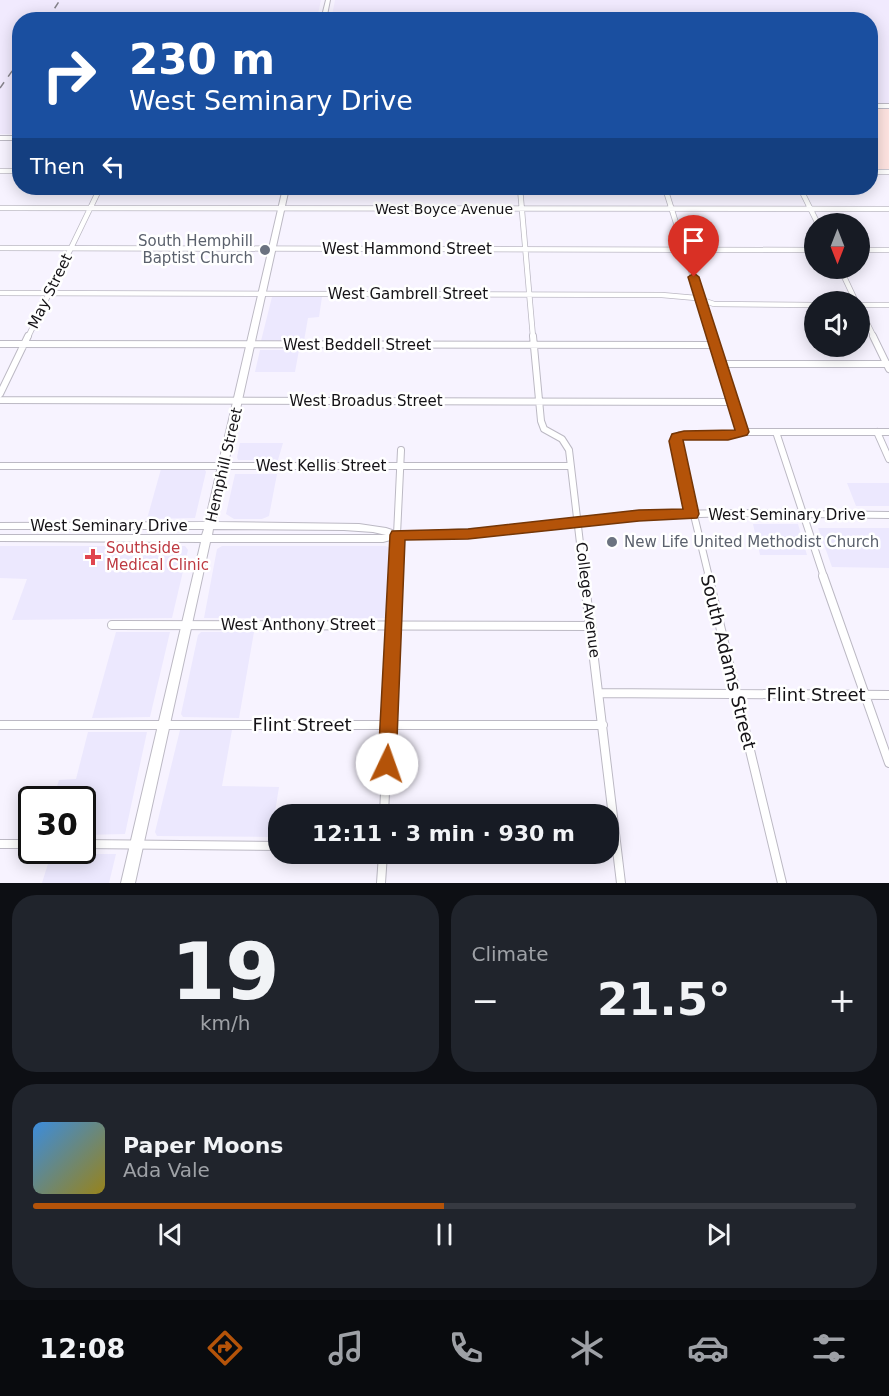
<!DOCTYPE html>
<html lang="en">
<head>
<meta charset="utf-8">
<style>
  :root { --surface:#171b24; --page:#20242c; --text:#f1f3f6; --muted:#9ea1a6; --line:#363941; --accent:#b45309 }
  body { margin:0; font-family:"DejaVu Sans",sans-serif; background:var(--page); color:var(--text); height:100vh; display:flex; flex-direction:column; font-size:22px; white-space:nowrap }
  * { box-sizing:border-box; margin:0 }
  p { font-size:20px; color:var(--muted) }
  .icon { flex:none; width:33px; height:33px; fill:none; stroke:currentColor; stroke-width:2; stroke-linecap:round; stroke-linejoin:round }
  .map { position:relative; height:883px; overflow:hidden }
  .details { display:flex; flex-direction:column; gap:12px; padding:12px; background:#0d0f14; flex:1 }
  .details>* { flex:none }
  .banner { position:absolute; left:12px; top:12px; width:866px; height:183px; border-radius:24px; box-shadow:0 3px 15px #0003; background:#1a4fa0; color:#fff; overflow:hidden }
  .needle { width:39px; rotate:180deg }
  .buttons { position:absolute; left:804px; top:213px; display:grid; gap:12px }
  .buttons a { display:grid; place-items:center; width:66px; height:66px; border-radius:50%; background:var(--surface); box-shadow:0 3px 15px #0003; font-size:30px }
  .speed { position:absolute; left:18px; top:786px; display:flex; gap:12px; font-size:30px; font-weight:700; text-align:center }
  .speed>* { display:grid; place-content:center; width:78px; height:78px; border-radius:50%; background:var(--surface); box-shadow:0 3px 15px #0003; line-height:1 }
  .speed .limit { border:3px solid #111; border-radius:9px; background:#fff; color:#111 }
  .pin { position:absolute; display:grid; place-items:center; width:51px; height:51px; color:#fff; margin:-62px -26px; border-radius:50% 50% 50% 0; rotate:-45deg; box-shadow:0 0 6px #0007 }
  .pin .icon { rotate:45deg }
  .me { position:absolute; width:66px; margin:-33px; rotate:3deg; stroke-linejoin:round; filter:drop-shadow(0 0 4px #0008) }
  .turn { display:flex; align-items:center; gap:21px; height:126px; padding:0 18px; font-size:27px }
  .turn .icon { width:78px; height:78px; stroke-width:2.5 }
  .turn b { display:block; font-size:42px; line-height:51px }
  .then { display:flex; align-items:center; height:57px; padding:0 18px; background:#0003; gap:12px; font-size:22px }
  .big { font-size:45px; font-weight:800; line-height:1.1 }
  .details .tile { flex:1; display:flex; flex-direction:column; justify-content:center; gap:9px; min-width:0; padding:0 21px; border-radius:24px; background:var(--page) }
  .details .dial { align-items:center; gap:0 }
  .dial b { font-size:78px; line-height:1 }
  .song { display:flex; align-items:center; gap:18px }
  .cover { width:72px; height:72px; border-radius:9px; background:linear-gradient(135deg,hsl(210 70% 55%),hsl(50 70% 35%)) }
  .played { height:6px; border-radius:3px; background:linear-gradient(90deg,var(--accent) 50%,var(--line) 50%) }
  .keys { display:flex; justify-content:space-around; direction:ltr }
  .heat { display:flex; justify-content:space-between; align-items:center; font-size:33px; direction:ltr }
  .details .tiles { flex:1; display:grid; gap:12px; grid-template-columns:1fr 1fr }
  .tile:last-child { grid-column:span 2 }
  .trip { position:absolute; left:268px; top:804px; width:351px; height:60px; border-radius:24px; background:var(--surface); box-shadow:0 3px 15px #0003; font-weight:800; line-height:60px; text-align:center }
  .dock { display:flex; height:96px; justify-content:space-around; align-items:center; background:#090b0e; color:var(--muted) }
  .dock .icon { width:42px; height:42px }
  .dock .on { color:var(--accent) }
  .dock b { font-size:27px; color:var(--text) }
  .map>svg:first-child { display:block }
</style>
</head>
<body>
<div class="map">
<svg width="889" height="883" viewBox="0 0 889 883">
  <rect width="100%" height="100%" fill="#f7f3ff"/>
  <path fill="#ece8fe" d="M 272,297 L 322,297 L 319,317 L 308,318 L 304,341 L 261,341 Z
    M 260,350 L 299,350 L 295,372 L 255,372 Z
    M 240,443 L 283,443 L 278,460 L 238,460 L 237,457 Z
    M 161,469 L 205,470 L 206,472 L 195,518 L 147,519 Z
    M 235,474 L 277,474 L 269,516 L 262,519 L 234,519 L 226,514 Z
    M 847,483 L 889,483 L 889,506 L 856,506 Z
    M 753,524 L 798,524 L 807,555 L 760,555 Z
    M 818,528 L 889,528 L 889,568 L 832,567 Z
    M 0,546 L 185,546 L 188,550 L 172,618 L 12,620 L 27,579 L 0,578 Z
    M 222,546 L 386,546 L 390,548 L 386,618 L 204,618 L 217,549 Z
    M 116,632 L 170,632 L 150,717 L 92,718 Z
    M 201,632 L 254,632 L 239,718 L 183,717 L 181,714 L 198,635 Z
    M 180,730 L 232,730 L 222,786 L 279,787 L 271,837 L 157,836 L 155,832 Z
    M 88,732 L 147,732 L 125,834 L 83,835 L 82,800 L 53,799 L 59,780 L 76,779 Z
    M 51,854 L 116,854 L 109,883 L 42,883 Z"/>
  <path fill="#f1eafe" d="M 0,0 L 321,0 L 317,19 L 20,20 L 19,134 L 0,134 Z
    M 335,0 L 889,0 L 889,104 L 870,104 L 870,20 L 331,20 Z"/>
  <path fill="#ffe4e1" d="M 870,109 L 889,109 L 889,169 L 870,169 Z"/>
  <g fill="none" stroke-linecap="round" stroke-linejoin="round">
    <g stroke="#bcb9c4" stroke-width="6">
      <path id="street-far2" d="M 0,171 L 20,171
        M 870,172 L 889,172
        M 520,188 L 533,337
        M 665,188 L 712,337
        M 800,188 L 818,224
        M 0,208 L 889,209
        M 0,248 L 814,250
        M 860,250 L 889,250
        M 840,268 L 856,302
        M 0,293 L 662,295 L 696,298 L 714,304 L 814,305
        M 860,305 L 889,305
        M 860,309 L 874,337
        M 28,337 L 100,188"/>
    </g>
    <g stroke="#bcb9c4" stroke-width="8">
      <path id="street-far1" d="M 533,336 L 541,421 L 544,429 L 562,439 L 569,450 L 584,577
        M 712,336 L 742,432
        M 873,336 L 889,369
        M 0,344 L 715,345
        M 721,364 L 889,364
        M 0,394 L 28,336
        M 0,400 L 733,402
        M 776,432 L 824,577
        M 877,432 L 889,459
        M 0,466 L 570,466
        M 395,577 L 401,450
        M 709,577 L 676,441 L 680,435 L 728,436 L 742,432 L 889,432"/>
    </g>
    <g stroke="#bcb9c4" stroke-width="10">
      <path id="street" d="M 584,576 L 621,883
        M 708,576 L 782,883
        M 823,576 L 889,763
        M 112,625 L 592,626
        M 599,693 L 889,695
        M 0,725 L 603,725
        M 384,814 L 395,576
        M 0,844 L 32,844
        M 82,844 L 279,846
        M 381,883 L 383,854"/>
    </g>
    <g stroke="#bcb9c4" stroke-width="2">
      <path id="secondary" d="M 326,0 L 330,0 L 326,20 L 321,20 Z
        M 870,104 L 889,104 L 889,108 L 870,108 Z
        M 0,136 L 20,136 L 20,140 L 0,140 Z
        M 283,188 L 289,188 L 215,522 L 359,524 L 386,528 L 398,532 L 428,531 L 488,528 L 608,515 L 669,511 L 732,510 L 889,512 L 889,518 L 732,516 L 669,518 L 608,522 L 458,537 L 398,538 L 383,542 L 210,542 L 135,883 L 121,883 L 201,542 L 0,541 L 0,535 L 202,535 L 204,529 L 0,529 L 0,523 L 205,522 ZM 213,529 L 344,530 L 373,532 L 386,535 L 212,535 Z"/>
    </g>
    <use href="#street-far2" stroke="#fff" stroke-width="4.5"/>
    <use href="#street-far1" stroke="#fff" stroke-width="6"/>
    <use href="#street" stroke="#fff" stroke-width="8"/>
    <use href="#secondary" fill="#fff" fill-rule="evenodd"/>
    <path stroke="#86838b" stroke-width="1.5" stroke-dasharray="7 7" stroke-linecap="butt" d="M 47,20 L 60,0
      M 0,88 L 20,60"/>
  </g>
  <path fill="#b45309" stroke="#753606" stroke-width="1.5" d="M 694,273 L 699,277 L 749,432 L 747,435 L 728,440 L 683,440 L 699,514 L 697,518 L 639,521 L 468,539 L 405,540 L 396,764 L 393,770 L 387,772 L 380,770 L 378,764 L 390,535 L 392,531 L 468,529 L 639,510 L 683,509 L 669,441 L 672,434 L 684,431 L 735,430 L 688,277 Z"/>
  <g fill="#6b7280" stroke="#fff" stroke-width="2">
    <circle cx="265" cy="250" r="6"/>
    <circle cx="612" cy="542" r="6"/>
  </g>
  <path fill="#e0444e" stroke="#fff" stroke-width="2" d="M90 548h6v6h6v6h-6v6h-6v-6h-6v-6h6z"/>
  <g text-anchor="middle" stroke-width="5" stroke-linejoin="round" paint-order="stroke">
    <g font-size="14" fill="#151317" stroke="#fff">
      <text x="444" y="214">West Boyce Avenue</text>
    </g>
    <g font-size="15" fill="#5b616d" stroke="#fff" text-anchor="end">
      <text x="253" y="246">South Hemphill<tspan x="253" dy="17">Baptist Church</tspan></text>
      <text x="624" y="547" text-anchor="start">New Life United Methodist Church</text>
    </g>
    <g font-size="15" fill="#151317" stroke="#fff">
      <text x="407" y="254">West Hammond Street</text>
      <text transform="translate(50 291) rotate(-64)" y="5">May Street</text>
      <text x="408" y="299">West Gambrell Street</text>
      <text x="357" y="350">West Beddell Street</text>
      <text x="366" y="406">West Broadus Street</text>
      <text transform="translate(224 465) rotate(-77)" y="5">Hemphill Street</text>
      <text x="321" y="471">West Kellis Street</text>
      <text x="787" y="520">West Seminary Drive</text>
      <text x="109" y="531">West Seminary Drive</text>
      <text transform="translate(588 600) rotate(83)" y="5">College Avenue</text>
      <text x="298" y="630">West Anthony Street</text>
    </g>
    <g font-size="15" fill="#be3a42" stroke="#fff" text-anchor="start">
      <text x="106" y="553">Southside<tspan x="106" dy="17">Medical Clinic</tspan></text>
    </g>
    <g font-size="18" fill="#151317" stroke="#fff">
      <text transform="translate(728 662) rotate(76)" y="6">South Adams Street</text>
      <text x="816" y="701">Flint Street</text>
      <text x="302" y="731">Flint Street</text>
    </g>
  </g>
</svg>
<div class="buttons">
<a><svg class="needle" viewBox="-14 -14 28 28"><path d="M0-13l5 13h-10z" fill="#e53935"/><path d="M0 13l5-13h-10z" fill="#9ea1a6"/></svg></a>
<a><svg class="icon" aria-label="sound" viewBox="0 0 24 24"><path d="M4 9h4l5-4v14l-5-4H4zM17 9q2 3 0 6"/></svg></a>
</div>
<div class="speed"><div class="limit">30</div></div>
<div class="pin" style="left:694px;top:277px;background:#d93025"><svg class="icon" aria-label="arrive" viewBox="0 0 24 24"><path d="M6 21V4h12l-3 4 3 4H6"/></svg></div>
<svg class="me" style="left:387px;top:764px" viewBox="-20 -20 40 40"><circle r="19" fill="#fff"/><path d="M0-13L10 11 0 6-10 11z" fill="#b45309"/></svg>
<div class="trip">12:11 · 3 min · 930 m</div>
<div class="banner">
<div class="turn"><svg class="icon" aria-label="right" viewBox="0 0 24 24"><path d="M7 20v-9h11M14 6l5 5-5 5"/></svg><div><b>230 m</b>West Seminary Drive</div></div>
<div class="then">Then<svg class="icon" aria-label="left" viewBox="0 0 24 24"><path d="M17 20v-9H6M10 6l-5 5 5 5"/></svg></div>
</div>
</div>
<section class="details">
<div class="tiles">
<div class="tile dial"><b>19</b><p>km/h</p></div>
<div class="tile"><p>Climate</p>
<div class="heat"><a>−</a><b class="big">21.5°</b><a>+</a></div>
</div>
<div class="tile">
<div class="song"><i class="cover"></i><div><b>Paper Moons</b><p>Ada Vale</p></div></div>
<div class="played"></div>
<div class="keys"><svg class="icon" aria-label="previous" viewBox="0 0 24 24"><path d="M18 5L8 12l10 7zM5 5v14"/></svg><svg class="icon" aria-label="pause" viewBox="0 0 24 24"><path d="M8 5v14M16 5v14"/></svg><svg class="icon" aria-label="next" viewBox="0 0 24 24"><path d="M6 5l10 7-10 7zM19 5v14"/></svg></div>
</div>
</div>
</section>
<nav class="dock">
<b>12:08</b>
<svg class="icon on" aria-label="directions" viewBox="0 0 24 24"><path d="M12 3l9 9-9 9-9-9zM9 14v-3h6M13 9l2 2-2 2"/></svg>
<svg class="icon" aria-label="music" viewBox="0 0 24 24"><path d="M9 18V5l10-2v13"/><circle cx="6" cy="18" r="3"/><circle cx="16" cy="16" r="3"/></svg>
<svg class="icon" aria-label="phone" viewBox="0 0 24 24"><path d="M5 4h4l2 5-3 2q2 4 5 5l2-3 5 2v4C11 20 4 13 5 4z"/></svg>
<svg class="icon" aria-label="climate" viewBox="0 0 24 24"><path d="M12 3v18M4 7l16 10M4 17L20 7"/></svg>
<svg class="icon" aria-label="car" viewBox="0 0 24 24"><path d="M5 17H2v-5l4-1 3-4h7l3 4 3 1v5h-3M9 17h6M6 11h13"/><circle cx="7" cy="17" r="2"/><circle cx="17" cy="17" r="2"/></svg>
<svg class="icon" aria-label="filters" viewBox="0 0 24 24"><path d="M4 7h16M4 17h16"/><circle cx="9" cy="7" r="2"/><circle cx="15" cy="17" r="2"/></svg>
</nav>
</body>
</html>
